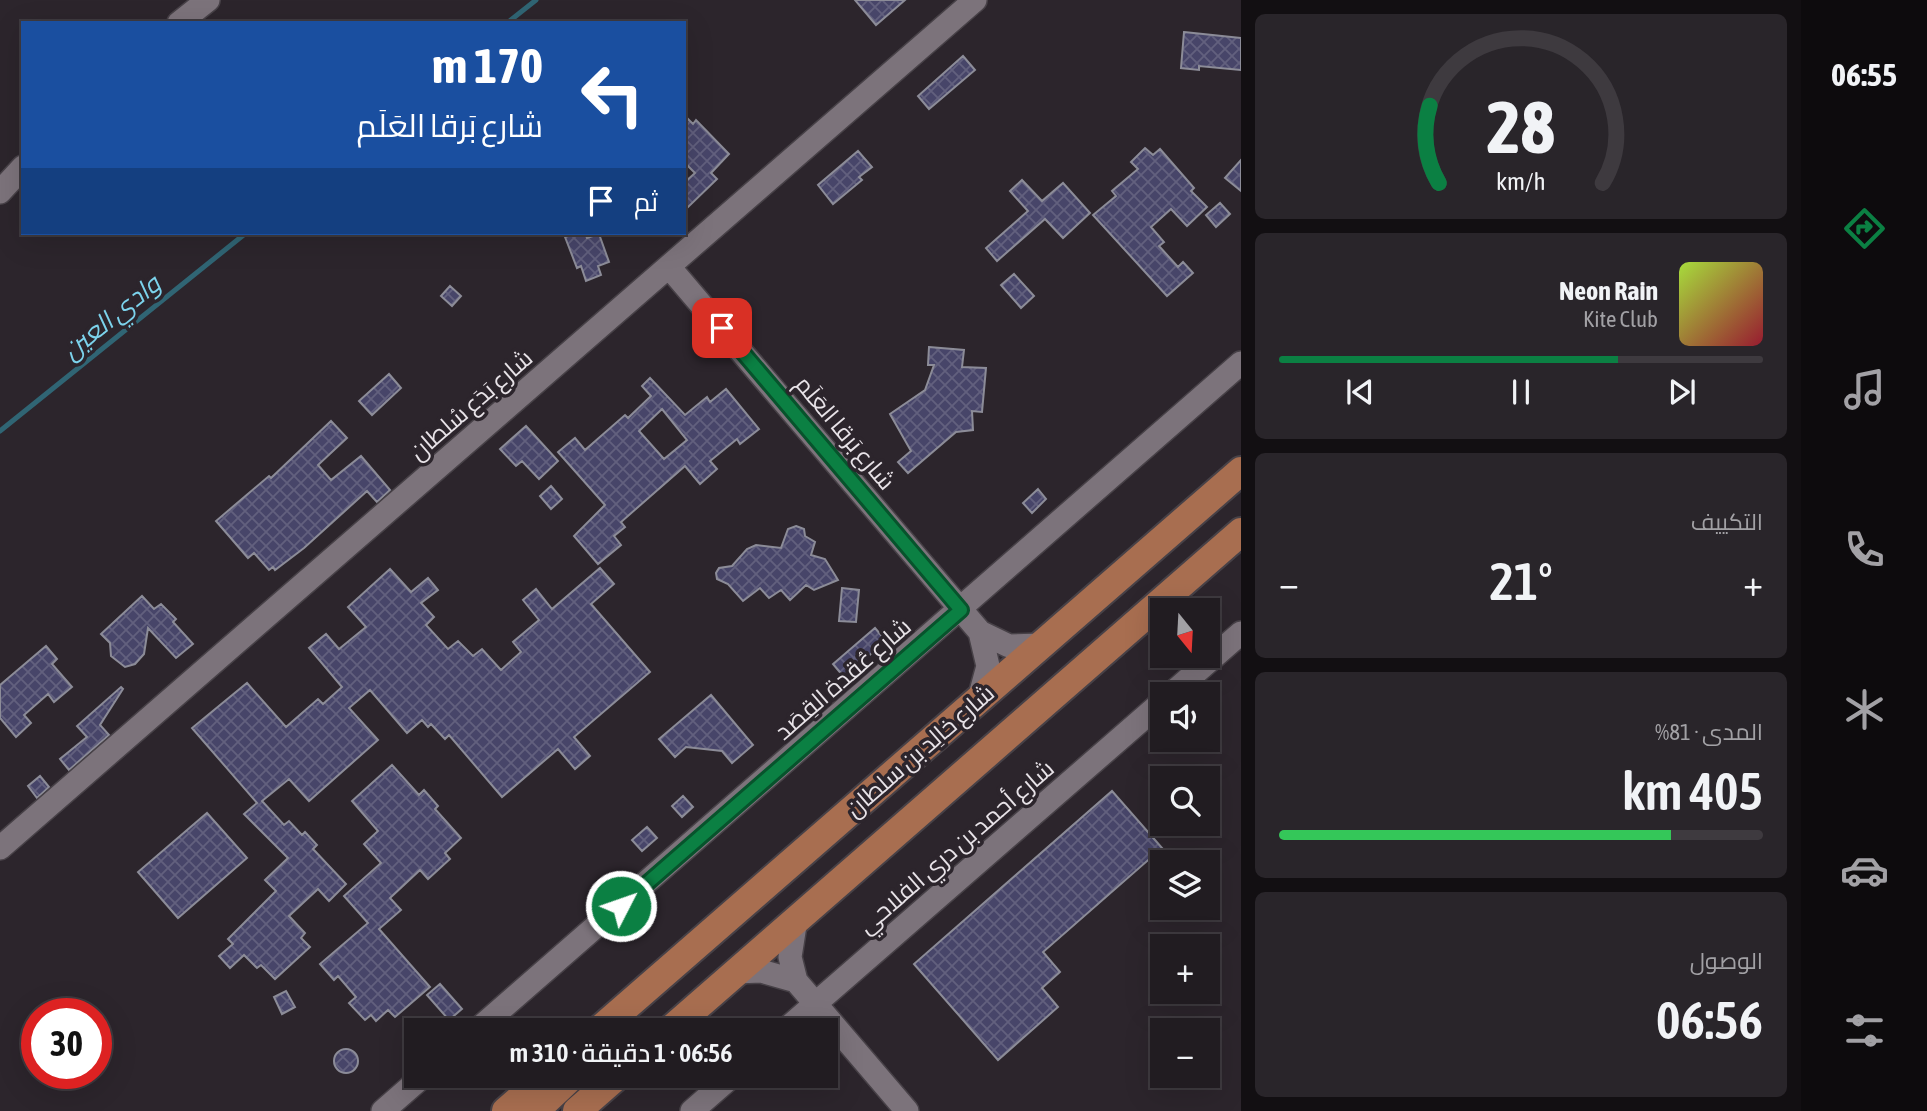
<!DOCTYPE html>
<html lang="ar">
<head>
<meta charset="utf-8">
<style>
  :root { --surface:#211c21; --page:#29252a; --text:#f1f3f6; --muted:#a2a1a5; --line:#3e3a3f; --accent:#0b8043 }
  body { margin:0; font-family:"Asap Condensed",Cairo,sans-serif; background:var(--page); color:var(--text); direction:rtl; height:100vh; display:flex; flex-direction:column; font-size:26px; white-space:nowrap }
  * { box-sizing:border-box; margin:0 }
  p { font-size:23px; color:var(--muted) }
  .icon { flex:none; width:38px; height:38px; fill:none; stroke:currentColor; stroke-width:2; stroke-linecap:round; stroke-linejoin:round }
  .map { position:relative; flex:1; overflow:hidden; direction:ltr }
  .side { display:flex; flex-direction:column; gap:14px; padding:14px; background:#120f12; width:560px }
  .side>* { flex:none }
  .banner { position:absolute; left:21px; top:21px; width:665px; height:214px; border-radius:0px; box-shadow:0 7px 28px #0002,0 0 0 2px var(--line); direction:rtl; background:#1a4fa0; color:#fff; overflow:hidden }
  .needle { width:46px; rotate:162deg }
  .fabs { position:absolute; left:1150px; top:598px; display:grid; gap:14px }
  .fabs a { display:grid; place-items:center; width:70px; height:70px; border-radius:0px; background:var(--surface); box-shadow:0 7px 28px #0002,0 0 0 2px var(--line); font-size:35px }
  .speed { position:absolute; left:21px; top:998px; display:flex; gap:14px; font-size:35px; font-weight:700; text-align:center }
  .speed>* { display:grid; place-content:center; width:91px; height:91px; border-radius:50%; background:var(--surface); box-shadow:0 7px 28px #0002,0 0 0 2px var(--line); line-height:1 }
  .speed .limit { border:10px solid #d22; background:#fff; color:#111 }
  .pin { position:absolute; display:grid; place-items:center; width:60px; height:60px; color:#fff; margin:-30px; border-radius:14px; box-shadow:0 4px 10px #0006 }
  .me { position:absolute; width:77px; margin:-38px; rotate:49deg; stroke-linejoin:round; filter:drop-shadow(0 0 5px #0008) }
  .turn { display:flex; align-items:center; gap:24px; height:147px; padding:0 28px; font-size:32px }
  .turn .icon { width:91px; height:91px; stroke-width:2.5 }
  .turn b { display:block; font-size:49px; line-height:60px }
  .then { display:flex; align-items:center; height:66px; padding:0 28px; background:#0003; gap:14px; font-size:26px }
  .big { font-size:52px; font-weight:600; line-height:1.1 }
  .side .tile { flex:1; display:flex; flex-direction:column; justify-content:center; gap:10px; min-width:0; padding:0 24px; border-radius:10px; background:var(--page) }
  .side .dial { align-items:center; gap:0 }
  .dial svg { height:182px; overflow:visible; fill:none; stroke:var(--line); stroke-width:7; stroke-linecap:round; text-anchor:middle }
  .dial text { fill:var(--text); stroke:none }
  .song { display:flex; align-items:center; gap:21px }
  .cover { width:84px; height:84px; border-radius:10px; background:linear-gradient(135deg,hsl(80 70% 55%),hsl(350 70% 35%)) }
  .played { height:7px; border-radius:4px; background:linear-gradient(90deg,var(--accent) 70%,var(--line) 70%) }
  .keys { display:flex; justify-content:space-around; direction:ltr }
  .heat { display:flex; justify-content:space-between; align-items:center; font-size:38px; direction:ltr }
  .charge { height:10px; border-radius:5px; background:linear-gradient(90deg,#34c759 81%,var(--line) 0) }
  .trip { position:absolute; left:404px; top:1018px; width:434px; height:70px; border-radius:0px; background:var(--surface); box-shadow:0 7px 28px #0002,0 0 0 2px var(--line); font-weight:600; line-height:70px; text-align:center; direction:rtl }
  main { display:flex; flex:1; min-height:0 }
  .dock { display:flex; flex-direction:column; width:126px; justify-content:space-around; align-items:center; background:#0d0b0d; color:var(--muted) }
  .dock .icon { width:49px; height:49px }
  .dock .active { color:var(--accent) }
  .dock b { font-size:32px; color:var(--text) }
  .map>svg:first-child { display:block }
</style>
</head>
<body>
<main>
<nav class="dock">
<b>06:55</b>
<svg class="icon active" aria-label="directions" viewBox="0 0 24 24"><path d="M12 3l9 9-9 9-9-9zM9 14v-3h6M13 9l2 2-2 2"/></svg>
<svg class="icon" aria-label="music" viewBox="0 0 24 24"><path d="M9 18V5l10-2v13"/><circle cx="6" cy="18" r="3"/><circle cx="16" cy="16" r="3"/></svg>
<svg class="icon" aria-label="phone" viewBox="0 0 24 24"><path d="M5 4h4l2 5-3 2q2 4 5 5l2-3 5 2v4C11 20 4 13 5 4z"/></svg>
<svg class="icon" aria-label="climate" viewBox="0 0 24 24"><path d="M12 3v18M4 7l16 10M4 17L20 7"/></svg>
<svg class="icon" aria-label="car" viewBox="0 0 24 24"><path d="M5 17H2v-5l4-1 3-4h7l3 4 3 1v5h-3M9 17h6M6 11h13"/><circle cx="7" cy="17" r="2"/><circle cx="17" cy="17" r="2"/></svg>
<svg class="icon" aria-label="filters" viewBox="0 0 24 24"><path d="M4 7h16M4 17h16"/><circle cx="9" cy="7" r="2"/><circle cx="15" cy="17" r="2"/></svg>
</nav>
<section class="side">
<div class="tile dial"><svg viewBox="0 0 100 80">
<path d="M14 69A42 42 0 1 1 86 69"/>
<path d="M14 69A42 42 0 0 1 10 35" stroke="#0b8043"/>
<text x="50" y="56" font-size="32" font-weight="700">28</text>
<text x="50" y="72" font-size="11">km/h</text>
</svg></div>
<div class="tile">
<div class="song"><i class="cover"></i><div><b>Neon Rain</b><p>Kite Club</p></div></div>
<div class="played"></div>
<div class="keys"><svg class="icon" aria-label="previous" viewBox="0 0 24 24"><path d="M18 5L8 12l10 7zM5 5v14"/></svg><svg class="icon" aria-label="pause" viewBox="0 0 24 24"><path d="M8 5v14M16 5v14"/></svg><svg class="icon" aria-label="next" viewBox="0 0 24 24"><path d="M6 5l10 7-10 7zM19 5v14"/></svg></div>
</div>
<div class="tile"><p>التكييف</p>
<div class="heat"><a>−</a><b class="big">21°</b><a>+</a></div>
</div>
<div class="tile"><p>المدى · 81%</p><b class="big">405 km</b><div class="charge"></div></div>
<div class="tile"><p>الوصول</p><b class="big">06:56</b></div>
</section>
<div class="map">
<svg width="1241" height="1111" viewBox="0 0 1241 1111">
  <defs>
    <pattern id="building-cross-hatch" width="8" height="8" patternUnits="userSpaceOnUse" patternTransform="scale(1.75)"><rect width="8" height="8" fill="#474569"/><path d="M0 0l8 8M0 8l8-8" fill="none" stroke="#62607e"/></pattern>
  </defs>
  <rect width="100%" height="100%" fill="#2c252c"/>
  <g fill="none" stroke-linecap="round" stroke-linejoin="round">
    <path stroke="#306574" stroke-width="5" d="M 507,23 L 536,0
      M 0,431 L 246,233"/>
  </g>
  <path fill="url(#building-cross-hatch)" stroke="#8c8c98" stroke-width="2" fill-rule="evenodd" d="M 855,0 L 905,0 L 876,25 Z
    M 1184,32 L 1241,38 L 1241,70 L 1199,66 L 1199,70 L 1181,68 Z
    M 963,56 L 975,70 L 929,109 L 918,96 Z
    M 684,115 L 693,124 L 696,120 L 729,154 L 711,173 L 717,179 L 684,211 L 684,183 L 695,173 L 684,162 Z
    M 1145,148 L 1153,155 L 1160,149 L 1194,188 L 1191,191 L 1207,207 L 1187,226 L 1171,209 L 1151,227 L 1164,242 L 1159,246 L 1178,267 L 1183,262 L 1193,273 L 1167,296 L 1093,215 L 1116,196 L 1112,191 L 1138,169 L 1131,162 Z
    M 858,151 L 872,167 L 859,177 L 862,180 L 833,204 L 818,185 Z
    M 1241,160 L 1241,191 L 1225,178 Z
    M 1022,180 L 1042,201 L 1063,183 L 1090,213 L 1063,238 L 1045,219 L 997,261 L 986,248 L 1028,211 L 1010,191 Z
    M 1220,203 L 1230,214 L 1216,227 L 1206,215 Z
    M 578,233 L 585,233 L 587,238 L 599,234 L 609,262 L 598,266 L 601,275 L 586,281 L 581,266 L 577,268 L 565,237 Z
    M 1014,274 L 1034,296 L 1021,308 L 1001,285 Z
    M 450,286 L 461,296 L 452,306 L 441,296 Z
    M 929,347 L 964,350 L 962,367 L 986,368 L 982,412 L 972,411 L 973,430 L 956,432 L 908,473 L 898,462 L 911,451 L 890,414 L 925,390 L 934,365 L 928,365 Z
    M 389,374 L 401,388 L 372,415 L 359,401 Z
    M 650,378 L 685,415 L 707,397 L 710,402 L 726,389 L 759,429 L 740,444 L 737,439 L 710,461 L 717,469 L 700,484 L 685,466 L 621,522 L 625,527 L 614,536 L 621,545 L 598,564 L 574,536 L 605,505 L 558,452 L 575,438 L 585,450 L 625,415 L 628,418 L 651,396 L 642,386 ZM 662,409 L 687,440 L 664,459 L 639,431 Z
    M 331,421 L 347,438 L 318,465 L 331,480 L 361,456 L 390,490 L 377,502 L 367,491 L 304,548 L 275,570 L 273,567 L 269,570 L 254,553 L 248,558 L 216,521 L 269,476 L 271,478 Z
    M 526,426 L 558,461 L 539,479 L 522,461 L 516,466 L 500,449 Z
    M 551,486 L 562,499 L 551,509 L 540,496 Z
    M 1038,489 L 1046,499 L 1032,513 L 1023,503 Z
    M 796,526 L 804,529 L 805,536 L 815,542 L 811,555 L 825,559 L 838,580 L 814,590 L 806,585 L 790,600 L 781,590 L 769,598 L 760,588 L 743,601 L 728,584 L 717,579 L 716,573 L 719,568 L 732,566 L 747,549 L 756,545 L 781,548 L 788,529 Z
    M 600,568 L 614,584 L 591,604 L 650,672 L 574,737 L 590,756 L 575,769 L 558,749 L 502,797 L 449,735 L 445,739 L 431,724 L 428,727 L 422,720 L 407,733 L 370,690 L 349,708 L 378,740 L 309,801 L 289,779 L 262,801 L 284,825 L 289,821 L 302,835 L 305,832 L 317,845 L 313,849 L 346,884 L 329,901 L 318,889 L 289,916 L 305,933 L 301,938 L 310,947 L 275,979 L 261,965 L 257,968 L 244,955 L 230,968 L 219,956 L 233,944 L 228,939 L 276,891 L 265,880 L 288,858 L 244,814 L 257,803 L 192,728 L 247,683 L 286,727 L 318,699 L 323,704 L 342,687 L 309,648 L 326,634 L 339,649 L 366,627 L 348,607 L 390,569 L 411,592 L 428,578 L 438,590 L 421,603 L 434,617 L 426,625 L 448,649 L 458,641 L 473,656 L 482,649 L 501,670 L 521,652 L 513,642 L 539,620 L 523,600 L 536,589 L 552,609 Z
    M 842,588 L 859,590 L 856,622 L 839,621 Z
    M 142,596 L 154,609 L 161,604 L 176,619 L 173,622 L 193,644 L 176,658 L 148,628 L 144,654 L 135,664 L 125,667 L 111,656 L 110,643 L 101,634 Z
    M 875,628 L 886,641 L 844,677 L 833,664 Z
    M 46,646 L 57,659 L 52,664 L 72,687 L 54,702 L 48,694 L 24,715 L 31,723 L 16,737 L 0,718 L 0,685 Z
    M 121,687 L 123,689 L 100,725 L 109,735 L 69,770 L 60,759 L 87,737 L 77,726 Z
    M 711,695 L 753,745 L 732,763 L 722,751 L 686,747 L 675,757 L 659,739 Z
    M 392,765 L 419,795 L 424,790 L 438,806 L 435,809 L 461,838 L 445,853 L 450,859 L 428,879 L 420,870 L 390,898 L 401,910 L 379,929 L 430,987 L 395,1017 L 388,1010 L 376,1021 L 371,1015 L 365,1020 L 349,1003 L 356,997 L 338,976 L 334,980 L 320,964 L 368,923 L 344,896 L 381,863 L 364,844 L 378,831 L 352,801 Z
    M 40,776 L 49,787 L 37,798 L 28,786 Z
    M 1112,791 L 1162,848 L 1043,952 L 1060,972 L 1042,988 L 1058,1007 L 998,1060 L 914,964 Z
    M 683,796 L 693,807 L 682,817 L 672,806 Z
    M 207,813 L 247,858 L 178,918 L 138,872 Z
    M 647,827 L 657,838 L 642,851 L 632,840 Z
    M 440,984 L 462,1009 L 449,1020 L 427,995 Z
    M 286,991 L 295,1007 L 282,1014 L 274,997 Z
    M334 1061a12 12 0 1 1 24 0a12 12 0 1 1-24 0Z"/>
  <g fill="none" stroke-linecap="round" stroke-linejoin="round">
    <g stroke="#474147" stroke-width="26">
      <path id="minor" d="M 179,23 L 208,0
        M 0,192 L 23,167
        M 670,268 L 980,632 L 1009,646 L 1042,645
        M 1170,695 L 1241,633
        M 979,699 L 988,666 L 980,632
        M 0,848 L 975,0
        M 796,919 L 790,957 L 796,981 L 907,1111
        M 736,972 L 761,971 L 796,981
        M 476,1031 L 1241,363
        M 784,1031 L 1162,702
        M 383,1111 L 423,1076
        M 692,1111 L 732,1076"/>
    </g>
    <g stroke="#474147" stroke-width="32">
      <path id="major" d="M 598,1031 L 1241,471
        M 669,1031 L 1241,532
        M 536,1110 L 572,1076
        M 506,1111 L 546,1076
        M 577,1111 L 617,1076"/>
    </g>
    <use href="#minor" stroke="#7c737b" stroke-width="23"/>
    <use href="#major" stroke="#a86e50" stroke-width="28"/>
  </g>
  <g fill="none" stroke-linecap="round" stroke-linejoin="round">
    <g stroke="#07532c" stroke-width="18">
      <path id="route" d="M 621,906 L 961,610 L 722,328"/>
    </g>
    <use href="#route" stroke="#0b8043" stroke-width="12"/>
  </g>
  <g text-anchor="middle" stroke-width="7" stroke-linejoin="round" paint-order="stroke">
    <g font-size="24" fill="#e8e3e8" stroke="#2c252c">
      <text transform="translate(471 405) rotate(-41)" y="8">شارع بَدَع سُلطان</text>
      <text transform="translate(845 433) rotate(50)" y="8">شارع بَرقا العَلَم</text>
      <text transform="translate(843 679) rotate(-41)" y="8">شارع عُقدة القِصَد</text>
      <text transform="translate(920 751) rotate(-41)" y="8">شارع خالِد بن سلطان</text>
      <text transform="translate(956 847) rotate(-41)" y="8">شارع أحمد بن دري الفلاحي</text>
    </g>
    <g font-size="26" font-style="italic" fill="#7cd3ec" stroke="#2c252c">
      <text transform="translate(111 317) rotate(-39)" y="9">وادي العين</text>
    </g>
  </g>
</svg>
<div class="fabs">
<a><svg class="needle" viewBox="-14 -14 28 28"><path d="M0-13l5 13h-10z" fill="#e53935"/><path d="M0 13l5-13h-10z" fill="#a2a1a5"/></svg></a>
<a><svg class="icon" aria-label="sound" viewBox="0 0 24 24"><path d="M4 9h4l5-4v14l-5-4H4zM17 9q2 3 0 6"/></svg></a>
<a><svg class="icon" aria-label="search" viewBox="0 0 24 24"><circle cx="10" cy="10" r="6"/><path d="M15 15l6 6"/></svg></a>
<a><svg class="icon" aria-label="layers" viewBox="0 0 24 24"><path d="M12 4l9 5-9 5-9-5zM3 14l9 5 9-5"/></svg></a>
<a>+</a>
<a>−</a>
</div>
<div class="speed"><div class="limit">30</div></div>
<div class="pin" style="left:722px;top:328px;background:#d93025"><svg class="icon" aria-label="arrive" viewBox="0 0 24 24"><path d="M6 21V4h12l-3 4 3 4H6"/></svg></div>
<svg class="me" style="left:621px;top:906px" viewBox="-20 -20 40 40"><circle r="17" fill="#0b8043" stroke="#fff" stroke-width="3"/><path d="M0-11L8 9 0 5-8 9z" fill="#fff"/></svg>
<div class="trip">06:56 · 1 دقيقة · 310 m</div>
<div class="banner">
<div class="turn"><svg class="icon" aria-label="left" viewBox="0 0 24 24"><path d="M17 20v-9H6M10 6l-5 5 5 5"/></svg><div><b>170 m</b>شارع بَرقا العَلَم</div></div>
<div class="then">ثم<svg class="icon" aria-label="arrive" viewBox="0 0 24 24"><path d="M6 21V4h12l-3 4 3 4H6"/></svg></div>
</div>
</div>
</main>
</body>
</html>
